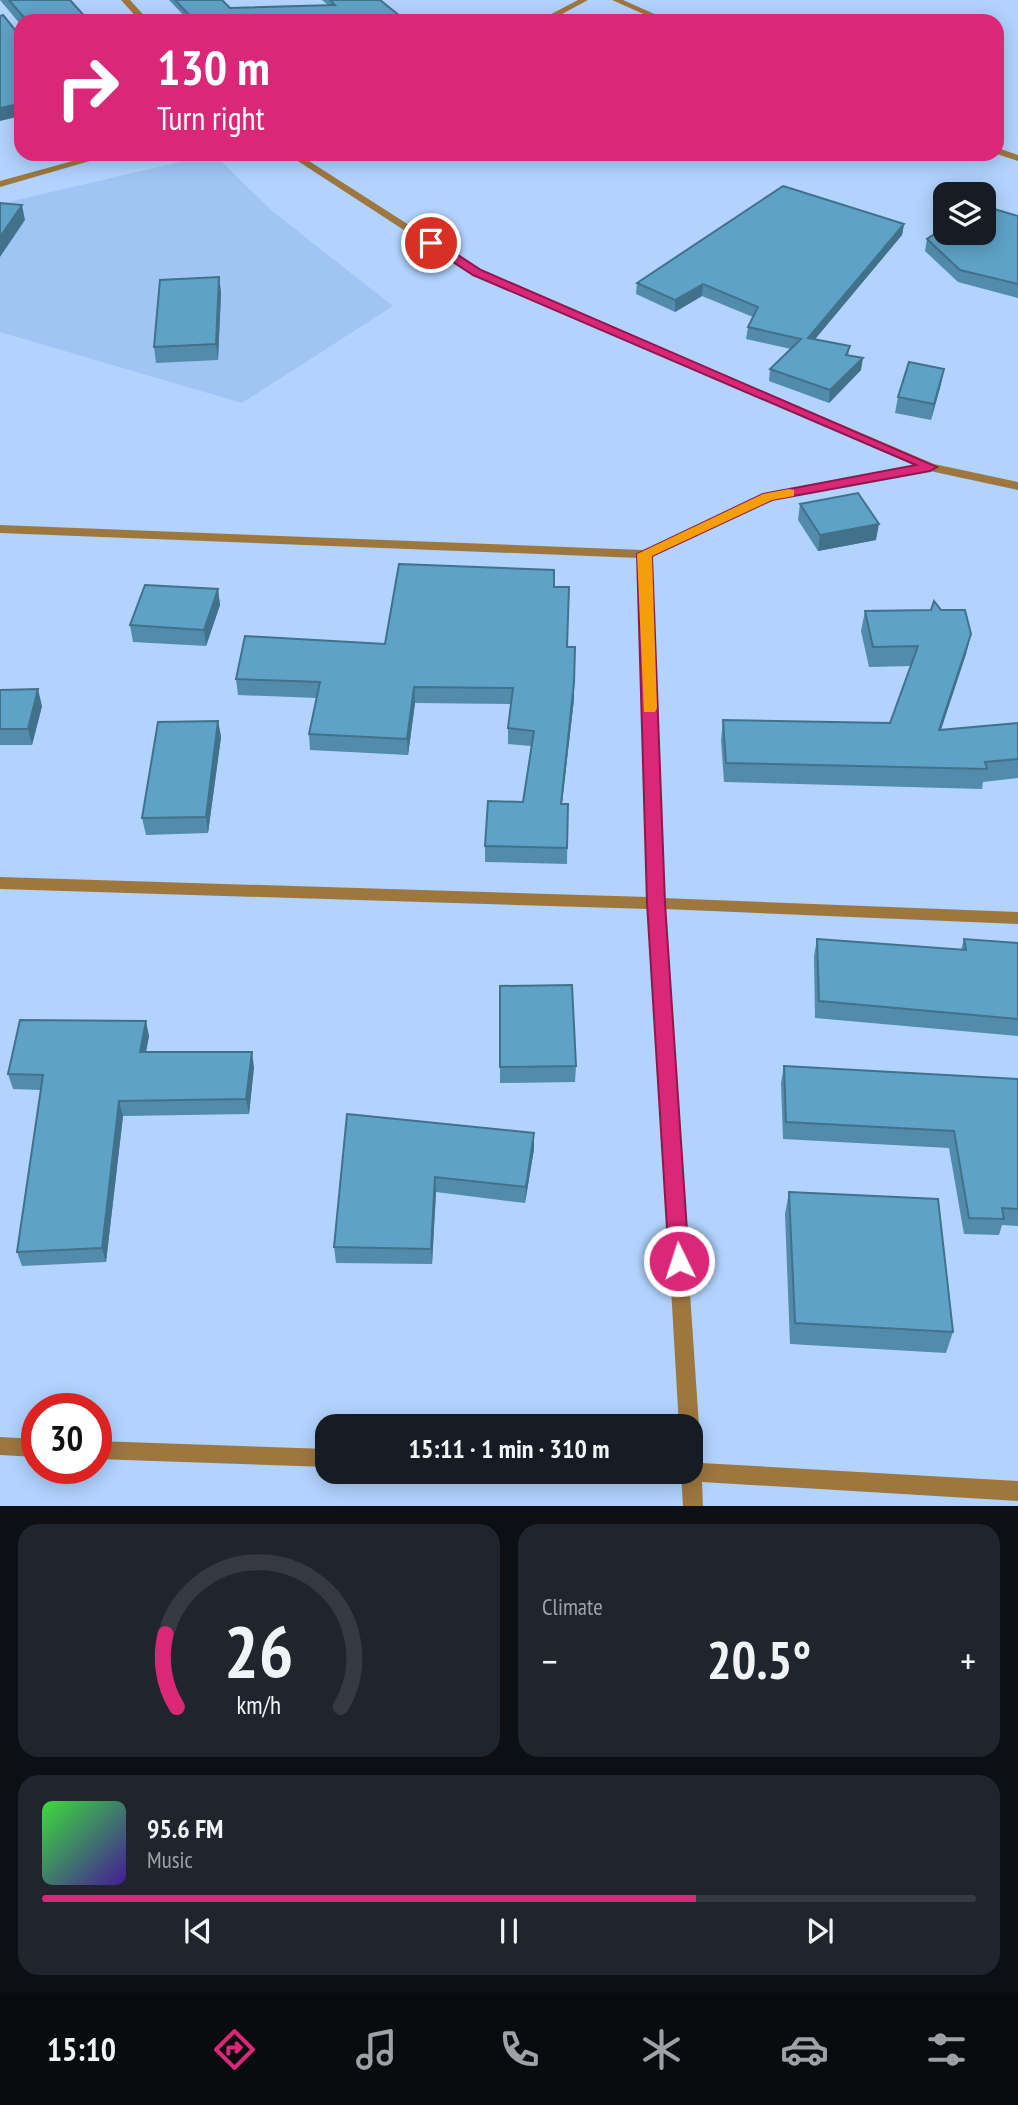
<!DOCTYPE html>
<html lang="en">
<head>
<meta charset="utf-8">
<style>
  :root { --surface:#171b24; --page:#20242c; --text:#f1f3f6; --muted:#9ea1a6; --line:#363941; --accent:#db2777 }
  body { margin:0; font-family:"PT Sans Narrow",sans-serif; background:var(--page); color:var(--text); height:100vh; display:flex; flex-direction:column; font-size:26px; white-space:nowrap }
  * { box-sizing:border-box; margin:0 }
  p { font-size:23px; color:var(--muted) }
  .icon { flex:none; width:38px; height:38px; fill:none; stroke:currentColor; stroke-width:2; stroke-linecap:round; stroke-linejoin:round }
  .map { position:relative; height:1506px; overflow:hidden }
  .sheet { display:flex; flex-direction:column; gap:18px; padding:18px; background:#0d0f14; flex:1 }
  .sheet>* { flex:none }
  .top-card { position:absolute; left:14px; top:14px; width:990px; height:147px; border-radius:21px; box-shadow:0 4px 18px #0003; background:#db2777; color:#fff; overflow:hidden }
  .controls { position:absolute; left:933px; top:182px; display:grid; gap:14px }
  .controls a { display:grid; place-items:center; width:63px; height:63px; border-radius:14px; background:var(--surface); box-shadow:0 4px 18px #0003; font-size:35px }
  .speed { position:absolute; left:21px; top:1393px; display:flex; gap:14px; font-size:35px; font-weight:700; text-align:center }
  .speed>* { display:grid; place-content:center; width:91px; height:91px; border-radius:50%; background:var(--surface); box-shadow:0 4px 18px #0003; line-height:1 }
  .speed .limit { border:10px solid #d22; background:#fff; color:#111 }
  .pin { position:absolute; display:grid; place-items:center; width:60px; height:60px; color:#fff; margin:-30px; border:4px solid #fff; border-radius:50%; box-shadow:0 2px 7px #0007 }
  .me { position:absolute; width:77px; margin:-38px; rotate:356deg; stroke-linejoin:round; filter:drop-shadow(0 0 5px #0008) }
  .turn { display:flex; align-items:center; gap:24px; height:147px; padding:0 28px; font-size:32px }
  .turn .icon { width:91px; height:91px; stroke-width:2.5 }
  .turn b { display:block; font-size:49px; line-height:60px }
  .big { font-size:52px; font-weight:700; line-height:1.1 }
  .sheet .tile { flex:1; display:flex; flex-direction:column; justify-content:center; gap:10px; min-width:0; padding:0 24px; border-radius:21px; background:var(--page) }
  .sheet .dial { align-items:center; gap:0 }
  .dial svg { height:182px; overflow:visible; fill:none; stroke:var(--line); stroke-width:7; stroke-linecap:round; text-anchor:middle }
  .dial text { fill:var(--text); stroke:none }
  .song { display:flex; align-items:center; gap:21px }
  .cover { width:84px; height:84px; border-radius:10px; background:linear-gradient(135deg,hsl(120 70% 55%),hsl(260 70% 35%)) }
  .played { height:7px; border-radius:4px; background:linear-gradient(90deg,var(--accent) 70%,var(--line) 70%) }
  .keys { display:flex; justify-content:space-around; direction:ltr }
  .heat { display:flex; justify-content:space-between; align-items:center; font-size:38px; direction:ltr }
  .sheet .tiles { flex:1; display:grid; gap:18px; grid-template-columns:1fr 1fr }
  .tile:last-child { grid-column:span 2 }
  .trip { position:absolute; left:315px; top:1414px; width:388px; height:70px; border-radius:21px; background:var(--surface); box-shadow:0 4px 18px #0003; font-weight:700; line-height:70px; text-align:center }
  .menu { display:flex; height:112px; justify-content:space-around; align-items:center; background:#090b0e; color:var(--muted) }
  .menu .icon { width:49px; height:49px }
  .menu .current { color:var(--accent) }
  .menu b { font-size:32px; color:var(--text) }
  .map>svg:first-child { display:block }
</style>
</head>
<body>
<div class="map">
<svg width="1018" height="1507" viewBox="0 0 1018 1507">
  <rect width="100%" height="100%" fill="#b1d3fe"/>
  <path fill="#a0c5f4" d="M 214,154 L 272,211 L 393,306 L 242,403 L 0,332 L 0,204 Z"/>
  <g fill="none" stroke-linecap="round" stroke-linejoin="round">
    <path fill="#9e773f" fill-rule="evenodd" d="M 121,0 L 130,0 L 149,21 L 140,21 Z
      M 578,0 L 588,0 L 549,21 L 538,21 Z
      M 612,0 L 623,0 L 670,21 L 659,21 Z
      M 998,148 L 1018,155 L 1018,161 L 997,154 Z
      M 98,154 L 114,154 L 0,187 L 0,181 Z
      M 287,154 L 298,154 L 481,271 L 934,464 L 1018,482 L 1018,490 L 930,471 L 771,500 L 651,556 L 663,898 L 1018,912 L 1018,924 L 664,909 L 699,1426 L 696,1432 L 691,1434 L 691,1426 L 679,1426 L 649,909 L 0,889 L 0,877 L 648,897 L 639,558 L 0,533 L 0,525 L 643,550 L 764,494 L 917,466 L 473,275 Z
      M 0,1437 L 37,1439 L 37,1457 L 0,1455 Z
      M 96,1441 L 327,1449 L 327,1467 L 96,1459 Z
      M 691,1447 L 698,1449 L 701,1463 L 1018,1481 L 1018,1501 L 702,1482 L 703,1507 L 683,1507 L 681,1472 L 691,1472 Z"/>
  </g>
  <path fill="#528bab" d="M 0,0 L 70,0 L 89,21 L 21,21 L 21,25 Z
    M 169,0 L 222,0 L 230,8 L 328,5 L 322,0 L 380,0 L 400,16 L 415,21 L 189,21 Z
    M 1018,216 L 1018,298 L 958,282 L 925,251 L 927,239 Z
    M 904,224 L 902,235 L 815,339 L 850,346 L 848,356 L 861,370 L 829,403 L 769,381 L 770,369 L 791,349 L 746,339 L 748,327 L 753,317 L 702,296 L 675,312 L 636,294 L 637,283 Z
    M 219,277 L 221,293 L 218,360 L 156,363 L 154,347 Z
    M 941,384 L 931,420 L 895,413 L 898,397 Z
    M 800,504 L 876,540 L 818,551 L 798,520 Z
    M 554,587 L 567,647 L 574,699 L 562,804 L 568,804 L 567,864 L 485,862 L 485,846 L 523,802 L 531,746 L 508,744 L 508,728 L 511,704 L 415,703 L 408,755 L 310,750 L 309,734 L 317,698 L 238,695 L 236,679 L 385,644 Z
    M 218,589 L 220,605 L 206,646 L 133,642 L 130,625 Z
    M 941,610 L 971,634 L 966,654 L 941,730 L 1018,723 L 1018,778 L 983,782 L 982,789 L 724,782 L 721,740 L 723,720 L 890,723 L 911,666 L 869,667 L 861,631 L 865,611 Z
    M 0,690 L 42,706 L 32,745 L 0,745 Z
    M 218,721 L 221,737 L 208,833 L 146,835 L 142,818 Z
    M 817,939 L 961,950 L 964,939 L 1018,943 L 1018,1036 L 815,1018 L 814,956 Z
    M 500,986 L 576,1066 L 575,1082 L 500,1083 Z
    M 149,1036 L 146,1052 L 254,1067 L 249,1114 L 123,1116 L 106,1262 L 22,1266 L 17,1252 L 41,1090 L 13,1089 L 8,1074 Z
    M 784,1066 L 1018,1079 L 1018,1226 L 1002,1225 L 999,1235 L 964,1234 L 949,1148 L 783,1139 L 781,1083 Z
    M 347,1114 L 534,1133 L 534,1149 L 525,1203 L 436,1192 L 432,1264 L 336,1263 L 334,1247 Z
    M 789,1192 L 953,1332 L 946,1353 L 790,1344 L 785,1214 Z"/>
  <path fill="#42718b" d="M 18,104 L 21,116 L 0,121 L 0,108 Z
    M 22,205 L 25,220 L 0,257 L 0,237 Z
    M 904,224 L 902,235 L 806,350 L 808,338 Z
    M 219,277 L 221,293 L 218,360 L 216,344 Z
    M 703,284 L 702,296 L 675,312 L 675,300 Z
    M 863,358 L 861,370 L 829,403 L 830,390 Z
    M 944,369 L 941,384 L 931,420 L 934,404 Z
    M 879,524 L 876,540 L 818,551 L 820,535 Z
    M 218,589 L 220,605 L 206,646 L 204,630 Z
    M 971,634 L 966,654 L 934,750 L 939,730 Z
    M 574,683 L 574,699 L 560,819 L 561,804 Z
    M 414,687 L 415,703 L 408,755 L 407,739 Z
    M 38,689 L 42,706 L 32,745 L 28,729 Z
    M 218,721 L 221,737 L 208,833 L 206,817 Z
    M 146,1021 L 149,1036 L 143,1067 L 140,1052 Z
    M 252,1052 L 254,1067 L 249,1114 L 246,1099 Z
    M 119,1101 L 123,1116 L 106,1262 L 102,1248 Z
    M 534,1133 L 534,1149 L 525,1203 L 526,1187 Z
    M 435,1177 L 436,1192 L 432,1264 L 431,1249 Z"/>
  <path fill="#5fa2c7" stroke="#42718b" stroke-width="2" d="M 9,0 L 70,0 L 89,21 L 27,21 Z
    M 175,0 L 222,0 L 230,8 L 335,5 L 330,0 L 380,0 L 400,16 L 406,15 L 415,21 L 195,21 Z
    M 3,15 L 21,37 L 21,107 L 18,104 L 0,108 L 0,16 Z
    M 783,186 L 904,224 L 808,338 L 850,346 L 846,355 L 863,358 L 830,390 L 770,369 L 801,339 L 748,327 L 758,307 L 703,284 L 675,300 L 637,283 Z
    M 0,203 L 22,205 L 0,237 Z
    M 984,206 L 1018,216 L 1018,284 L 960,270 L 927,239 L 945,227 L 945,233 L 984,233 Z
    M 219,277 L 216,344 L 154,347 L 160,280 Z
    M 909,362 L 944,369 L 934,404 L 898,397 Z
    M 858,493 L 879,524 L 820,535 L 800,504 Z
    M 399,564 L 554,570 L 554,587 L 569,587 L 567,647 L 575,647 L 574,683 L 561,804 L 568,804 L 567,848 L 485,846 L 488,801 L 523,802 L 534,731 L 508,728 L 513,688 L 414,687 L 407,739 L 309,734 L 320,682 L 236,679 L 245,636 L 385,644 Z
    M 145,585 L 218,589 L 204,630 L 130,625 Z
    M 934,601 L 941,610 L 965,610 L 971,634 L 939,730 L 1018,723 L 1018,759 L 985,762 L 987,769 L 726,763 L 723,720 L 890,723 L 918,646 L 873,647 L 865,611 L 931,610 Z
    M 38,689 L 28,729 L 0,729 L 0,690 Z
    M 218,721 L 206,817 L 142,818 L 158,722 Z
    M 817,939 L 966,950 L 964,939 L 1018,943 L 1018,1019 L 819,1001 Z
    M 572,985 L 576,1066 L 500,1067 L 500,986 Z
    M 20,1020 L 146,1021 L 140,1052 L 252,1052 L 246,1099 L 119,1101 L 102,1248 L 17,1252 L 43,1075 L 8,1074 Z
    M 784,1066 L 1018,1079 L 1018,1209 L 1002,1208 L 1004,1219 L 969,1218 L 954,1131 L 786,1122 Z
    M 347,1114 L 534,1133 L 526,1187 L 435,1177 L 431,1249 L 334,1247 Z
    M 789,1192 L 938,1199 L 953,1332 L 795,1323 Z"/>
  <path fill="#db2777" stroke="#8e194d" stroke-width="2" d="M 427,240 L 435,240 L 481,270 L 937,467 L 930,471 L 772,500 L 652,556 L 665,903 L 689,1261 L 686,1267 L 679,1270 L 672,1267 L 669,1261 L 647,903 L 637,554 L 763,494 L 916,465 L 473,275 L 427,245 Z"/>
  <path fill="#f59e0b" d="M 789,489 L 794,490 L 794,496 L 772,500 L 652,556 L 657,708 L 655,712 L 644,712 L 637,554 L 763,494 Z"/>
</svg>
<div class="controls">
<a><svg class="icon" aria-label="layers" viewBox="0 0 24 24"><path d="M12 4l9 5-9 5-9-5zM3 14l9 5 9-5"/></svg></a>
</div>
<div class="speed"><div class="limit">30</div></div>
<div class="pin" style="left:431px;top:243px;background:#d93025"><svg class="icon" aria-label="arrive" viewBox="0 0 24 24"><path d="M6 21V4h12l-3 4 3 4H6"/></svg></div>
<svg class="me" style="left:679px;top:1261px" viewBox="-20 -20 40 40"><circle r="17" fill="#db2777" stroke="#fff" stroke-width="3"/><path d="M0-11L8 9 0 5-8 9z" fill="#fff"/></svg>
<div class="trip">15:11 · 1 min · 310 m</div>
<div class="top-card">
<div class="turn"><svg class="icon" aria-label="right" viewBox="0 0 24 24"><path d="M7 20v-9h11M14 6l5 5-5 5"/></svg><div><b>130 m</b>Turn right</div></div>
</div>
</div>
<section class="sheet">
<div class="tiles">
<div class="tile dial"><svg viewBox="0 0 100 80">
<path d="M14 69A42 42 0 1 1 86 69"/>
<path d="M14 69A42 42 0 0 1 9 37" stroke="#db2777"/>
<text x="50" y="56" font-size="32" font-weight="700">26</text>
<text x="50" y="72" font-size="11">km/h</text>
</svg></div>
<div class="tile"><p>Climate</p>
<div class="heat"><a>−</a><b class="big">20.5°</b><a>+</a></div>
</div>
<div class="tile">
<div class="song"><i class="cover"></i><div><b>95.6 FM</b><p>Music</p></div></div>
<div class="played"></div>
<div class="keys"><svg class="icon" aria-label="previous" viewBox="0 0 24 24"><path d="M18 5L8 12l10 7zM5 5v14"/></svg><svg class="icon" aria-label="pause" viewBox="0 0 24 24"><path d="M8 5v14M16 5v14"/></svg><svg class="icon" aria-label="next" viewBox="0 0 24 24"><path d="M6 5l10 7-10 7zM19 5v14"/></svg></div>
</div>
</div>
</section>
<nav class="menu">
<b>15:10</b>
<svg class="icon current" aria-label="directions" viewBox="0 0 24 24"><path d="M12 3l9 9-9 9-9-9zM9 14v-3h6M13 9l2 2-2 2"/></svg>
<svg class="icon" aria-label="music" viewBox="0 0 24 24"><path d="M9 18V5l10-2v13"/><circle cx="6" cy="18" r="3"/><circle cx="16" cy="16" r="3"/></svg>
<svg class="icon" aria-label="phone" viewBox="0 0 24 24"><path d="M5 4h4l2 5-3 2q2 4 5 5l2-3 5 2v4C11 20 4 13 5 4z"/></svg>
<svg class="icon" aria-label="climate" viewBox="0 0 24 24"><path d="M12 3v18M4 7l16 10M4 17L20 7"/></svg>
<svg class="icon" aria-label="car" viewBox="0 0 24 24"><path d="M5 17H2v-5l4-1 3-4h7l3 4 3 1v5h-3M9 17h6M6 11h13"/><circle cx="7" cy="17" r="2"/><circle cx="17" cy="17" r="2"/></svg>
<svg class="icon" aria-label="filters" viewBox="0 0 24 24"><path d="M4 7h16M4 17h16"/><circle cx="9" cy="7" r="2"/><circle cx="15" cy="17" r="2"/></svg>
</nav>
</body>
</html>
